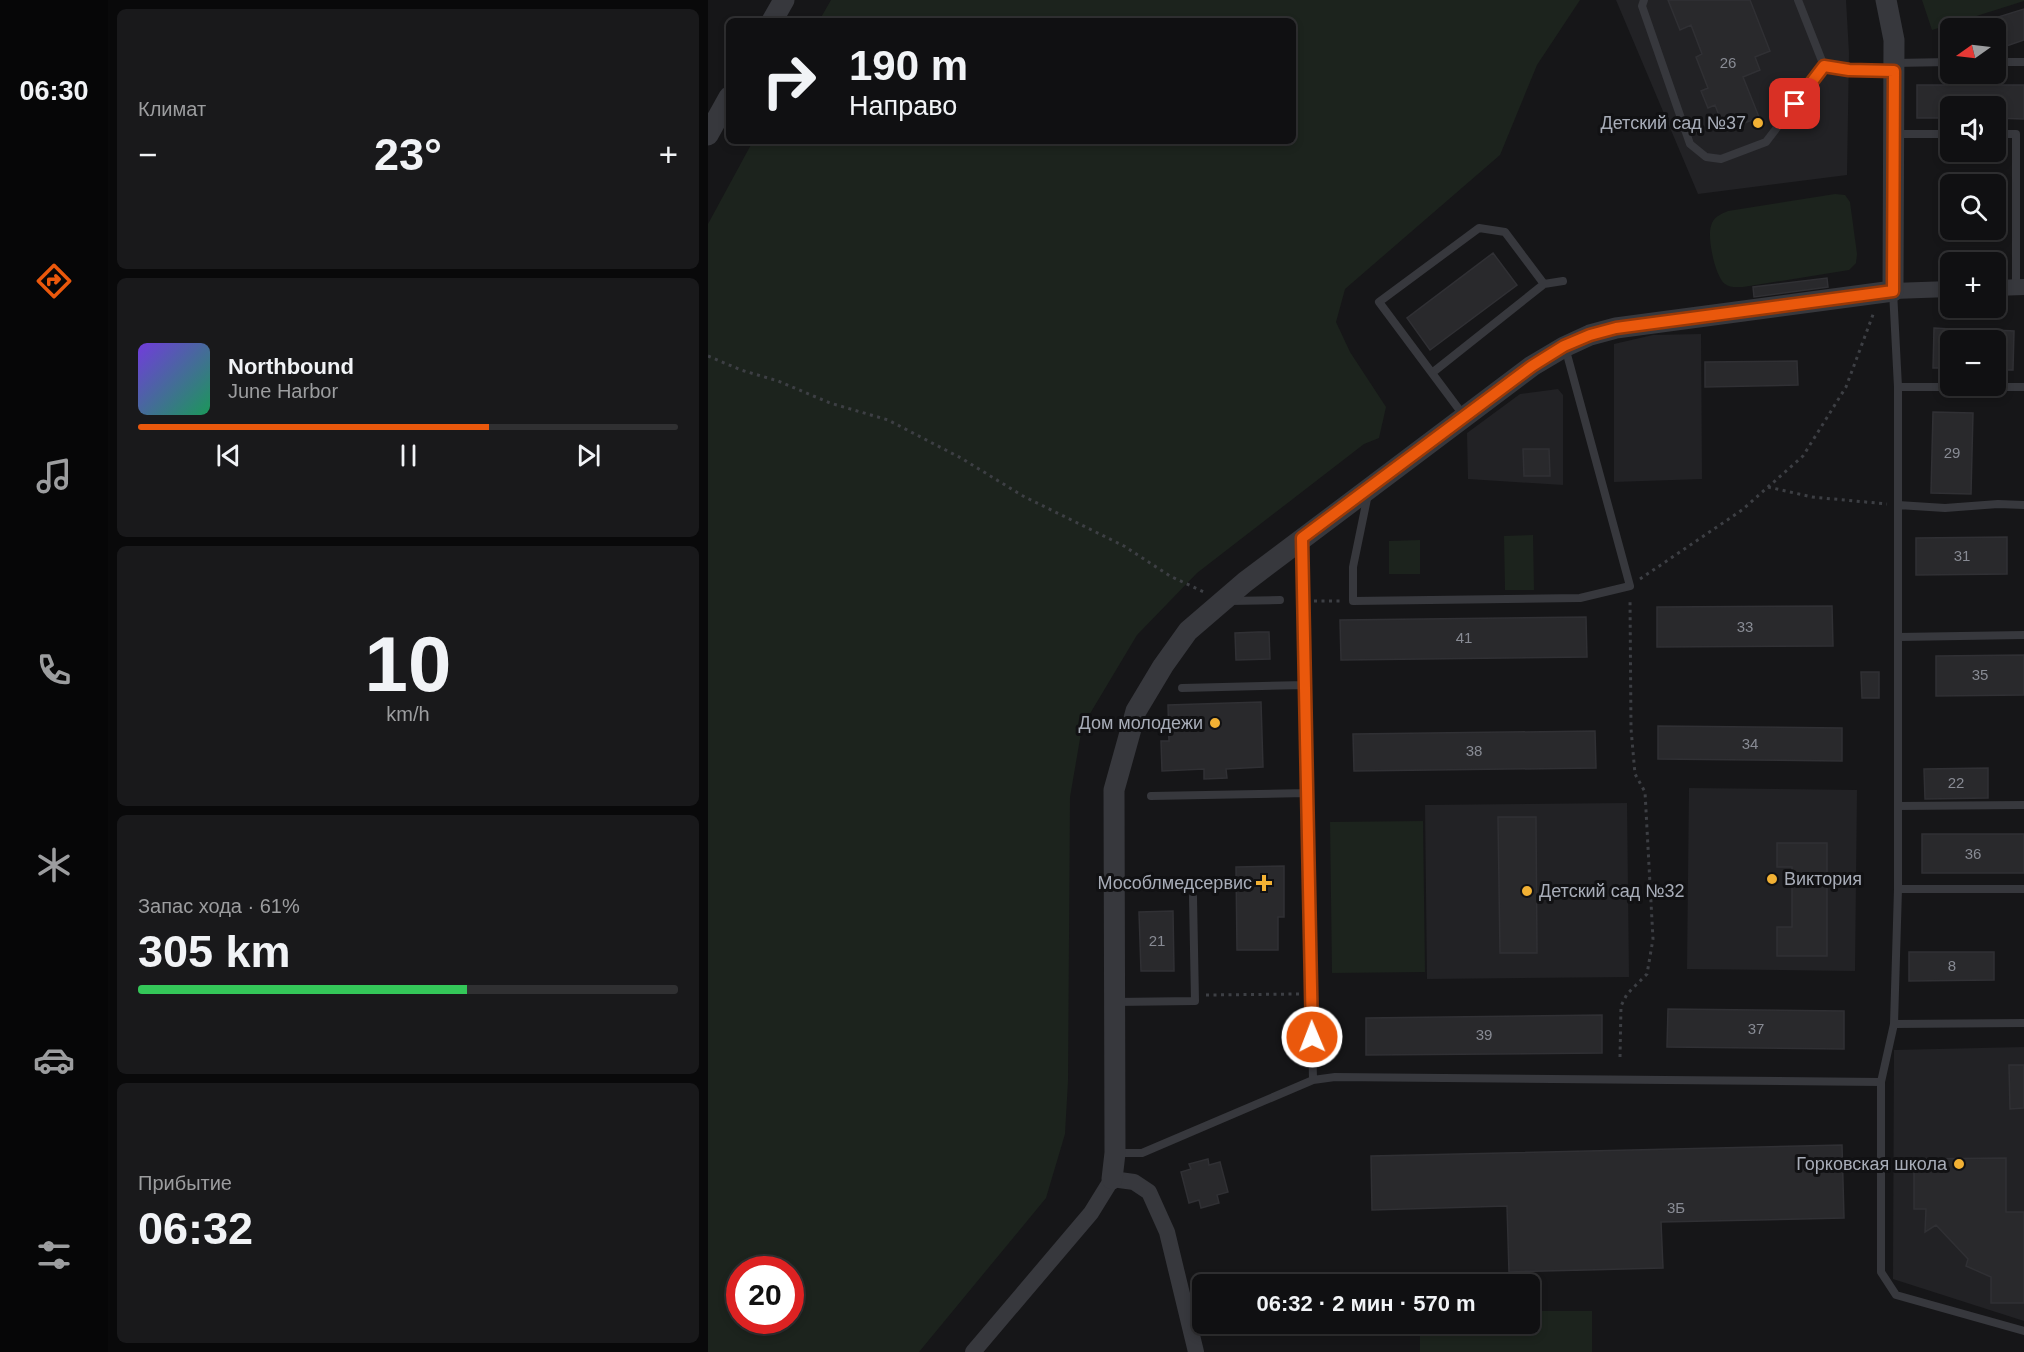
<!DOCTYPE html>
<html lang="ru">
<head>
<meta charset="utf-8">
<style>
  :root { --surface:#101012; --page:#19191b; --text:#f1f3f6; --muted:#9c9d9f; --line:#303032; --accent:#ea580c }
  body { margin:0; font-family:Arial,sans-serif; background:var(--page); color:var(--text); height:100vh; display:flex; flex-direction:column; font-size:22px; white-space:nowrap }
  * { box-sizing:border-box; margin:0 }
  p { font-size:20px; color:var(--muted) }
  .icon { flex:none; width:33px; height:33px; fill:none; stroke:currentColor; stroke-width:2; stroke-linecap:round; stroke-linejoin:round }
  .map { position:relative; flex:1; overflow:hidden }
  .drawer { display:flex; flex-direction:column; gap:9px; padding:9px; background:#09090a; width:600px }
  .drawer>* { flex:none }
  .top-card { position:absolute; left:18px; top:18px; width:570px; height:126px; border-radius:9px; box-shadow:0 3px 9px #0003,0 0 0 2px var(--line); background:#101012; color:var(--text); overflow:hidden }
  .needle { width:39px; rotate:256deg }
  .controls { position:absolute; left:1232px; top:18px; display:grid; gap:12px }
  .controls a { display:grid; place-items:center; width:66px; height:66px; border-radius:9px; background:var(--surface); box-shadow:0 3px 9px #0003,0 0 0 2px var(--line); font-size:30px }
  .speed { position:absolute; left:18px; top:1256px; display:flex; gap:12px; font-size:30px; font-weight:700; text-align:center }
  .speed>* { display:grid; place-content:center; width:78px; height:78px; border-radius:50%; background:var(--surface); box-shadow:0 3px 9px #0003,0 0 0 2px var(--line); line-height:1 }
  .speed .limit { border:9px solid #d22; background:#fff; color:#111 }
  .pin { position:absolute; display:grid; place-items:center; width:51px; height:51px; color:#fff; margin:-26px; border-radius:12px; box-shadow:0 3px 9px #0006 }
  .me { position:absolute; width:66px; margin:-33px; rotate:359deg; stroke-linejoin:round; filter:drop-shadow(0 0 4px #0008) }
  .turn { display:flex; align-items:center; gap:21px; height:126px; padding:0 24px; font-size:27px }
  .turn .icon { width:78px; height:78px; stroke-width:2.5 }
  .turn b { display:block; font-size:42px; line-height:51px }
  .big { font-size:45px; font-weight:700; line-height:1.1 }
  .drawer .tile { flex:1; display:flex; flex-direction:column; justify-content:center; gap:9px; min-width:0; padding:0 21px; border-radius:9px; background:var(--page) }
  .drawer .dial { align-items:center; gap:0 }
  .dial b { font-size:78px; line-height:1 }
  .song { display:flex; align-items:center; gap:18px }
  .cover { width:72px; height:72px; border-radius:9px; background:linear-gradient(135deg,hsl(260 70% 55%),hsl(150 70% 35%)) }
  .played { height:6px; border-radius:3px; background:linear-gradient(90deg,var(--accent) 65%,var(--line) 65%) }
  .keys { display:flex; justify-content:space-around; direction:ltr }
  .heat { display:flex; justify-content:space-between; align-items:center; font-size:33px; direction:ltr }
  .charge { height:9px; border-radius:4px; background:linear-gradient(90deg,#34c759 61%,var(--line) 0) }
  .trip { position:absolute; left:484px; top:1274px; width:348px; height:60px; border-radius:9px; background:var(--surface); box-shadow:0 3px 9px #0003,0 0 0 2px var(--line); font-weight:700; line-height:60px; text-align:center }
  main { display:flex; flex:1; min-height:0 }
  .tab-bar { display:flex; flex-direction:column; width:108px; justify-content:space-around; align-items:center; background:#060607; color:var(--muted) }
  .tab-bar .icon { width:42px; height:42px }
  .tab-bar .current { color:var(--accent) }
  .tab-bar b { font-size:27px; color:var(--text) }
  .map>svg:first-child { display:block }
</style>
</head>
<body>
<main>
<nav class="tab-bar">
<b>06:30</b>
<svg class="icon current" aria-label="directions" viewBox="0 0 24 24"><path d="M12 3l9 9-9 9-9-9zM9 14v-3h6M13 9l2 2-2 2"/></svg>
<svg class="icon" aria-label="music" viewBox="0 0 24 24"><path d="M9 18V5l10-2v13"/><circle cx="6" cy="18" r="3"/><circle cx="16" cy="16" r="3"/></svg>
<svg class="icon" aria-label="phone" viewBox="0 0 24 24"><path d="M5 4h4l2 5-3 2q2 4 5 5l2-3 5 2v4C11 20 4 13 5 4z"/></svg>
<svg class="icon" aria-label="climate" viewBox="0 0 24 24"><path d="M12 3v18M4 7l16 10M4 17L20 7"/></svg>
<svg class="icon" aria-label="car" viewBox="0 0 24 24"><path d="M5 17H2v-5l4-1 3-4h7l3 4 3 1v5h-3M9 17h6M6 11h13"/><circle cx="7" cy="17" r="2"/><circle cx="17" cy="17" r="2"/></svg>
<svg class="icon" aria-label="filters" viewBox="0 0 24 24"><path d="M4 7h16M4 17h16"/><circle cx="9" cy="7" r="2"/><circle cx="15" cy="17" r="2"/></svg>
</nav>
<section class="drawer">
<div class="tile"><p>Климат</p>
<div class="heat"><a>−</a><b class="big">23°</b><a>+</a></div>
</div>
<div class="tile">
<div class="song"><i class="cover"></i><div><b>Northbound</b><p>June Harbor</p></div></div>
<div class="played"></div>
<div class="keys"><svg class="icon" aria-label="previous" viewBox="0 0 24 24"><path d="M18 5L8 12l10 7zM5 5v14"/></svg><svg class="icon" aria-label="pause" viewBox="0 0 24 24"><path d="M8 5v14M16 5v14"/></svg><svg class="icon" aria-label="next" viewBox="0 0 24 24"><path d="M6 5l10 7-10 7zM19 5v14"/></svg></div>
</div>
<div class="tile dial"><b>10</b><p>km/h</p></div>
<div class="tile"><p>Запас хода · 61%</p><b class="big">305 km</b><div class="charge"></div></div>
<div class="tile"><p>Прибытие</p><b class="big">06:32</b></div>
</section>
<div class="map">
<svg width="1316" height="1352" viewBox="0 0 1316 1352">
  <rect width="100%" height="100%" fill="#161618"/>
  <path fill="#222225" d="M 908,0 L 1138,0 L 1141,53 L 1139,175 L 990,194 Z
    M 993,334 L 994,479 L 906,482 L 906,344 L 945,335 Z
    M 850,389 L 855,395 L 855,485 L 760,479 L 759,433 L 812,394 Z
    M 981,788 L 1149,790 L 1147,971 L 979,969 Z
    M 919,803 L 921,977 L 719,979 L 717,805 Z
    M 1316,1047 L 1316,1321 L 1185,1279 L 1186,1050 Z"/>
  <path fill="#1c231d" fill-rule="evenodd" d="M 123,0 L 872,0 L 829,65 L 792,155 L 637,289 L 628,322 L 642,352 L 678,407 L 671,438 L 656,444 L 489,573 L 429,635 L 374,727 L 362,797 L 360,1081 L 357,1134 L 338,1198 L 211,1352 L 0,1352 L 0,224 L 45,141 L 585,141 L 585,21 L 111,21 ZM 32,1269 L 82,1269 L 82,1320 L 32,1320 Z
    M 1214,0 L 1316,0 L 1316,1 L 1224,30 Z
    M 1127,194 L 1137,195 L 1142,202 L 1149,254 L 1148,263 L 1141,270 L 1035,287 C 1028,287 1022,288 1017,284 C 1007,277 999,237 1003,226 C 1005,217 1013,214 1020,211 Z
    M 825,535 L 826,590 L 797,590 L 796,536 Z
    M 712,540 L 712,574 L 681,574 L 681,541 Z
    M 715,821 L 717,972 L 624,973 L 622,822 Z
    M 822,1311 L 884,1311 L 884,1352 L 712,1352 L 712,1323 L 822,1323 Z"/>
  <path fill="#29292c" stroke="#303034" stroke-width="1.5" d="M 960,0 L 1042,0 L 1062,51 L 1047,57 L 1052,70 L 1035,77 L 1051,117 L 1017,131 L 1007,105 L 1000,108 L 993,91 L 1000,88 L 988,57 L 994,54 L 983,25 L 972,30 Z
    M 1316,9 L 1316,40 L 1287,50 L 1287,18 Z
    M 1209,85 L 1316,85 L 1316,119 L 1287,118 L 1287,106 L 1242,106 L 1242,118 L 1209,118 Z
    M 785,253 L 809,285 L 722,350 L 699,318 Z
    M 1119,278 L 1120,287 L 1046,297 L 1045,287 Z
    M 1226,328 L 1242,329 L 1242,368 L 1225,368 Z
    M 1287,330 L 1306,331 L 1305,370 L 1287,370 Z
    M 1089,361 L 1090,385 L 997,387 L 997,362 Z
    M 1225,412 L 1265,413 L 1263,494 L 1223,493 Z
    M 815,449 L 841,449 L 842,476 L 816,476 Z
    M 1299,537 L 1299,574 L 1208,575 L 1208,538 Z
    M 1124,606 L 1125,646 L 949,647 L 949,607 Z
    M 878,617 L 879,657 L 633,660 L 632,620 Z
    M 550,632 L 561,632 L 562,659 L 528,660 L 527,633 Z
    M 1316,655 L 1316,695 L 1228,696 L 1228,656 Z
    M 1153,672 L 1171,672 L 1171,698 L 1154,698 Z
    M 553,702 L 555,767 L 518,769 L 519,778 L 496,779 L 496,769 L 454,771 L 453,741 L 461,741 L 460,705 Z
    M 950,726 L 1134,728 L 1134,761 L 950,759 Z
    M 887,731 L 888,768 L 646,771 L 645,734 Z
    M 1280,768 L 1280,798 L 1217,799 L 1216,769 Z
    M 790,817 L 828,817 L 829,953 L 792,953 Z
    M 1214,834 L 1316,834 L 1316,873 L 1214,873 Z
    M 1069,843 L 1119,843 L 1119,956 L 1069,956 L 1069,927 L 1084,927 L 1084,867 L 1069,867 Z
    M 576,866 L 576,917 L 570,917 L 570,950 L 529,950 L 528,867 Z
    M 465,911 L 466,971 L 433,971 L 431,912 Z
    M 1201,952 L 1286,952 L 1286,980 L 1201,981 Z
    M 960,1009 L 1136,1011 L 1136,1049 L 959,1047 Z
    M 894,1015 L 894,1053 L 658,1055 L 658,1018 Z
    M 1301,1065 L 1316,1065 L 1316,1108 L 1302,1109 Z
    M 1134,1145 L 1136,1218 L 953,1222 L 955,1268 L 801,1272 L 799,1206 L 664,1210 L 663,1156 Z
    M 1298,1158 L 1298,1212 L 1316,1212 L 1316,1303 L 1283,1303 L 1283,1277 L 1258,1266 L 1260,1259 L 1228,1225 L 1217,1232 L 1218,1209 L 1206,1209 L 1206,1159 Z
    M 500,1159 L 501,1165 L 512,1162 L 520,1192 L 509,1195 L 511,1203 L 493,1208 L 491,1200 L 481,1203 L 473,1172 L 483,1169 L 481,1164 Z"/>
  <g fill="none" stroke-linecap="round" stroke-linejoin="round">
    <path stroke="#3d3f44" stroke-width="3" stroke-dasharray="3 4.5" stroke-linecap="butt" d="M 0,356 L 33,370 L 70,381 L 122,403 L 180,420 L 253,458 L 315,496 L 416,546 L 462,576 L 498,593
      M 1060,487 L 1104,497 L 1179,504
      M 932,579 L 1034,510 L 1095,456 L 1138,387 L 1166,312
      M 606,601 L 633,601
      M 498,995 L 591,994
      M 912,1057 L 913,1006 L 919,994 L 939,974 L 945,939 L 937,792 L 927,774 L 923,729 L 922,598"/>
    <path stroke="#37383d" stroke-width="8" d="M 936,0 L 934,6 L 982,144 L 998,157 L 1013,159 L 1058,142 L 1116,66
      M 1090,0 L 1116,66 L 1141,70 L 1186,71
      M 1287,62 L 1316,62
      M 1186,63 L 1242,62
      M 1186,134 L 1242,134
      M 1287,134 L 1308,134 L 1308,287
      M 1185,291 L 1190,387 L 1190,889 L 1186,1024 L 1173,1082 L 1173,1272 L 1188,1295 L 1316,1331
      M 724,373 L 836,284
      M 1190,387 L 1316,387
      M 756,416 L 671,302 L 771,228 L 797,232 L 836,284 L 855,281
      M 660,494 L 645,567 L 645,601 L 872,598 L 922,586 L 857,347
      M 1190,505 L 1237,508 L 1290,504 L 1316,505
      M 594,542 L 605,1080
      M 521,601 L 572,600
      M 1190,637 L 1316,635
      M 474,688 L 597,685
      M 443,796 L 599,793
      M 1190,806 L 1316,805
      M 1190,889 L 1316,889
      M 407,1002 L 487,1001 L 485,897
      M 1186,1024 L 1316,1023
      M 408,1153 L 434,1153 L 605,1080 L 627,1077 L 1173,1082"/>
    <path stroke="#37383d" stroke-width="16" d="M 1287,288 L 1316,287
      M 1185,291 L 1242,289
      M 265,1352 L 383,1213 L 404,1179 L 426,1182 L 441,1192 L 459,1232 L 488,1352"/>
    <path stroke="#37383d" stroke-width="21" d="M 64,21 L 76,0
      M 0,135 L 21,97
      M 404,1179 L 407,1153 L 406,790 L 428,711 L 455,666 L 480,631 L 537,582 L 824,366 L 856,347 L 882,335 L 908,328 L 1185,291 L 1186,40 L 1178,0"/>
  </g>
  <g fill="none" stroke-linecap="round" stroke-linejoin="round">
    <g stroke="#983908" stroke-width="15">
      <path id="route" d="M 604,1037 L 594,538 L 824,366 L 856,346 L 882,335 L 908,328 L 1185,291 L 1186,71 L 1141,70 L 1116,66 L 1087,104"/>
    </g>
    <use href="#route" stroke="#ea580c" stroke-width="10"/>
  </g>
  <g fill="#f2b134" stroke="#111113" stroke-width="2">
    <circle cx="1050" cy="123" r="6"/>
    <circle cx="507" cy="723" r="6"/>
    <circle cx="1064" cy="879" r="6"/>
    <path d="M553 874h6v6h6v6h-6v6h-6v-6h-6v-6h6z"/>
    <circle cx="819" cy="891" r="6"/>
    <circle cx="1251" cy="1164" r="6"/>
  </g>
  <g text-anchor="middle" stroke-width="6" stroke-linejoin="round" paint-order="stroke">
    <g font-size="15" fill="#888b94">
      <text x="1020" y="68">26</text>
      <text x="1244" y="458">29</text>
      <text x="1254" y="561">31</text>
      <text x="1037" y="632">33</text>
      <text x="756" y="643">41</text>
      <text x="1272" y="680">35</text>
      <text x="1042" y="749">34</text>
      <text x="766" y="756">38</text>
      <text x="1248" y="788">22</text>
      <text x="1265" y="859">36</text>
      <text x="449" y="946">21</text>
      <text x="1244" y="971">8</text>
      <text x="1048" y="1034">37</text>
      <text x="776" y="1040">39</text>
      <text x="968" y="1213">3Б</text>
    </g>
    <g font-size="18" fill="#a8adb8" stroke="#111113" text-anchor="end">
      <text x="1038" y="129">Детский сад №37</text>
      <text x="495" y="729">Дом молодежи</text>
      <text x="1076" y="885" text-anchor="start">Виктория</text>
      <text x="544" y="889">Мособлмедсервис</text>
      <text x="831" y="897" text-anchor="start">Детский сад №32</text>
      <text x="1239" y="1170">Горковская школа</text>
    </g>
  </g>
</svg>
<div class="controls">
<a><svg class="needle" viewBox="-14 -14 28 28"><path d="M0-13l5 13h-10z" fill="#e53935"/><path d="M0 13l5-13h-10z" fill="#9c9d9f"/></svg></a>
<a><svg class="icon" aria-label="sound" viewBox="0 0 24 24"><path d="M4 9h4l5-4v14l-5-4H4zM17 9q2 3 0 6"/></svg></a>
<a><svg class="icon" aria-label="search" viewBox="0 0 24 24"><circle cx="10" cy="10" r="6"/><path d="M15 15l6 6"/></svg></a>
<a>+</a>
<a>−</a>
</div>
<div class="speed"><div class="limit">20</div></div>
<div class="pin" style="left:1087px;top:104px;background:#d93025"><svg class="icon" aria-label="arrive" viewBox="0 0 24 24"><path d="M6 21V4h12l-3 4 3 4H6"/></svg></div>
<svg class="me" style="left:604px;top:1037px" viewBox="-20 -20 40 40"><circle r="17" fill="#ea580c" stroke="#fff" stroke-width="3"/><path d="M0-11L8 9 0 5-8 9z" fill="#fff"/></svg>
<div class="trip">06:32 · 2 мин · 570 m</div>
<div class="top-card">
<div class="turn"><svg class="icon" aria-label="right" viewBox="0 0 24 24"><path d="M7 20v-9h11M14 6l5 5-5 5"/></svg><div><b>190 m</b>Направо</div></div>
</div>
</div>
</main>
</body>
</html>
